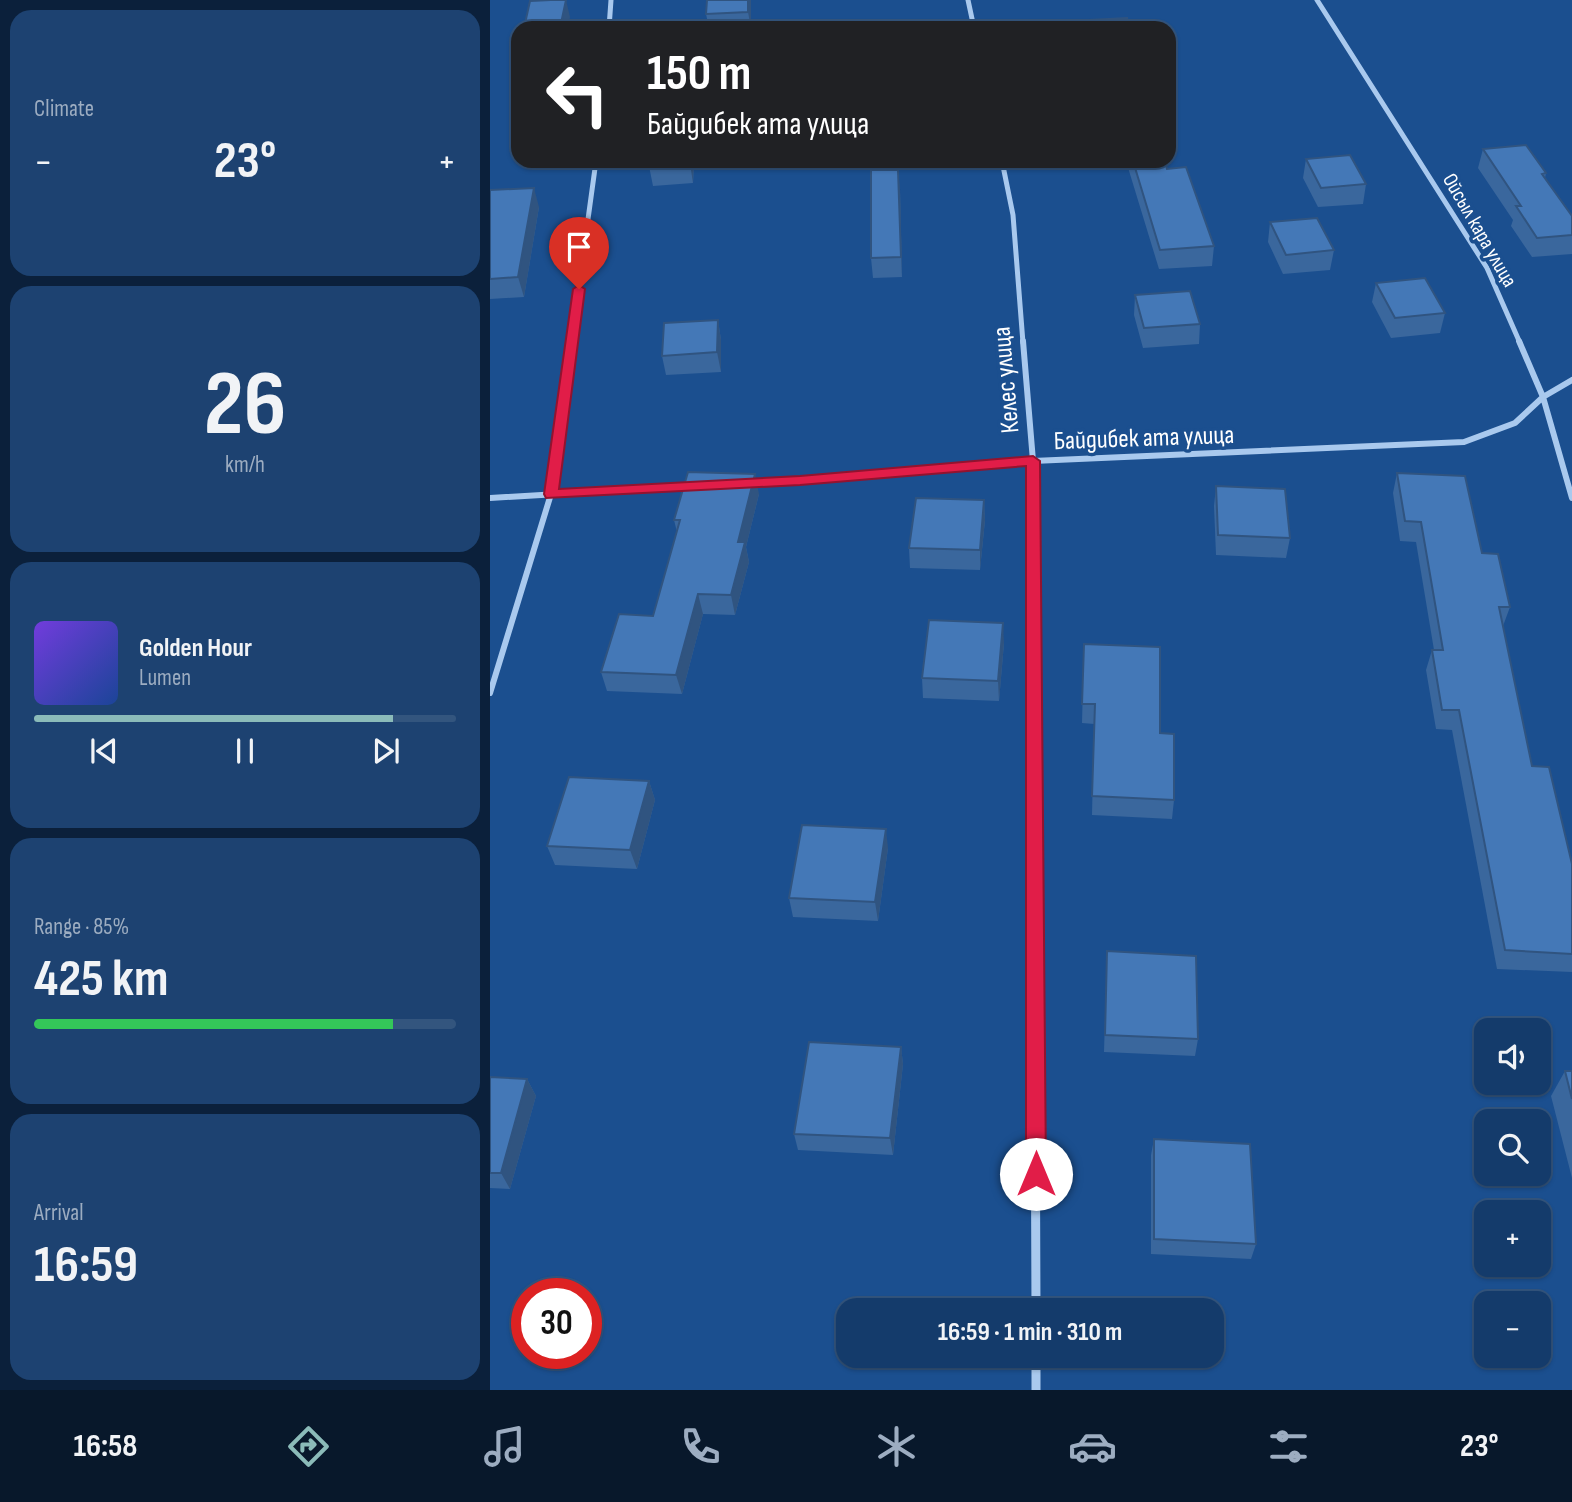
<!DOCTYPE html>
<html lang="en">
<head>
<meta charset="utf-8">
<style>
  :root { --surface:#143b6b; --page:#1d4271; --text:#f1f3f6; --muted:#9dadc1; --line:#33557e; --accent:#8bbbb9 }
  body { margin:0; font-family:"Sofia Sans Condensed",sans-serif; background:var(--page); color:var(--text); height:100vh; display:flex; flex-direction:column; font-size:26px; white-space:nowrap }
  * { box-sizing:border-box; margin:0 }
  p { font-size:23px; color:var(--muted) }
  .icon { flex:none; width:38px; height:38px; fill:none; stroke:currentColor; stroke-width:2; stroke-linecap:round; stroke-linejoin:round }
  .map { position:relative; flex:1; overflow:hidden }
  .drawer { display:flex; flex-direction:column; gap:10px; padding:10px; background:#0b203b; width:490px }
  .drawer>* { flex:none }
  .banner { position:absolute; left:21px; top:21px; width:665px; height:147px; border-radius:21px; box-shadow:0 2px 5px #0004,0 0 0 2px var(--line); background:#202124; color:#fff; overflow:hidden }
  .buttons { position:absolute; left:984px; top:1018px; display:grid; gap:14px }
  .buttons a { display:grid; place-items:center; width:77px; height:77px; border-radius:14px; background:var(--surface); box-shadow:0 2px 5px #0004,0 0 0 2px var(--line); font-size:35px }
  .speed { position:absolute; left:21px; top:1278px; display:flex; gap:14px; font-size:35px; font-weight:700; text-align:center }
  .speed>* { display:grid; place-content:center; width:91px; height:91px; border-radius:50%; background:var(--surface); box-shadow:0 2px 5px #0004,0 0 0 2px var(--line); line-height:1 }
  .speed .limit { border:10px solid #d22; background:#fff; color:#111 }
  .pin { position:absolute; display:grid; place-items:center; width:60px; height:60px; color:#fff; margin:-72px -30px; border-radius:50% 50% 50% 0; rotate:-45deg; box-shadow:0 0 7px #0007 }
  .pin .icon { rotate:45deg }
  .me { position:absolute; width:77px; margin:-38px; rotate:0deg; stroke-linejoin:round; filter:drop-shadow(0 0 5px #0008) }
  .turn { display:flex; align-items:center; gap:24px; height:147px; padding:0 21px; font-size:32px }
  .turn .icon { width:91px; height:91px; stroke-width:2.5 }
  .turn b { display:block; font-size:49px; line-height:60px }
  .big { font-size:52px; font-weight:700; line-height:1.1 }
  .drawer .card { flex:1; display:flex; flex-direction:column; justify-content:center; gap:10px; min-width:0; padding:0 24px; border-radius:21px; background:var(--page) }
  .drawer .dial { align-items:center; gap:0 }
  .dial b { font-size:91px; line-height:1 }
  .song { display:flex; align-items:center; gap:21px }
  .cover { width:84px; height:84px; border-radius:10px; background:linear-gradient(135deg,hsl(260 70% 55%),hsl(220 70% 35%)) }
  .played { height:7px; border-radius:4px; background:linear-gradient(90deg,var(--accent) 85%,var(--line) 85%) }
  .keys { display:flex; justify-content:space-around; direction:ltr }
  .heat { display:flex; justify-content:space-between; align-items:center; font-size:38px; direction:ltr }
  .charge { height:10px; border-radius:5px; background:linear-gradient(90deg,#34c759 85%,var(--line) 0) }
  .trip { position:absolute; left:346px; top:1298px; width:388px; height:70px; border-radius:21px; background:var(--surface); box-shadow:0 2px 5px #0004,0 0 0 2px var(--line); font-weight:700; line-height:70px; text-align:center }
  .tab-bar { display:flex; height:112px; justify-content:space-around; align-items:center; background:#08182b; color:var(--muted) }
  .tab-bar .icon { width:49px; height:49px }
  .tab-bar .selected { color:var(--accent) }
  .tab-bar b { font-size:32px; color:var(--text) }
  main { display:flex; flex:1; min-height:0 }
  .map>svg:first-child { display:block }
</style>
</head>
<body>
<main>
<section class="drawer">
<div class="card"><p>Climate</p>
<div class="heat"><a>−</a><b class="big">23°</b><a>+</a></div>
</div>
<div class="card dial"><b>26</b><p>km/h</p></div>
<div class="card">
<div class="song"><i class="cover"></i><div><b>Golden Hour</b><p>Lumen</p></div></div>
<div class="played"></div>
<div class="keys"><svg class="icon" aria-label="previous" viewBox="0 0 24 24"><path d="M18 5L8 12l10 7zM5 5v14"/></svg><svg class="icon" aria-label="pause" viewBox="0 0 24 24"><path d="M8 5v14M16 5v14"/></svg><svg class="icon" aria-label="next" viewBox="0 0 24 24"><path d="M6 5l10 7-10 7zM19 5v14"/></svg></div>
</div>
<div class="card"><p>Range · 85%</p><b class="big">425 km</b><div class="charge"></div></div>
<div class="card"><p>Arrival</p><b class="big">16:59</b></div>
</section>
<div class="map">
<svg width="1082" height="1390" viewBox="0 0 1082 1390">
  <rect width="100%" height="100%" fill="#1b4f8f"/>
  <g fill="none" stroke-linecap="round" stroke-linejoin="round">
    <path stroke="#a9c9ee" stroke-width="5" d="M 478,0 L 484,28
      M 827,0 L 997,268 L 1030,343
      M 119,28 L 121,0
      M 512,161 L 523,215 L 533,343
      M 81,343 L 106,161"/>
    <path stroke="#a9c9ee" stroke-width="6" d="M 533,341 L 543,461 L 544,795
      M 1029,341 L 1053,397 L 1082,498
      M 259,483 L 543,461 L 974,442 L 1025,423 L 1053,397 L 1082,380
      M 0,498 L 202,486
      M 0,693 L 61,494 L 82,341"/>
    <path stroke="#a9c9ee" stroke-width="9" d="M 544,793 L 546,1311
      M 546,1356 L 546,1390"/>
  </g>
  <path fill="#3a679d" d="M 261,0 L 261,28 L 219,28 L 216,14 Z
    M 993,149 L 1056,173 L 1055,178 L 1082,216 L 1082,254 L 1042,257 L 1021,226 L 1023,220 L 988,168 Z
    M 816,159 L 876,184 L 873,204 L 828,207 L 813,178 Z
    M 204,161 L 203,183 L 163,186 L 159,166 Z
    M 636,161 L 675,161 L 677,169 L 724,246 L 722,266 L 669,269 Z
    M 410,189 L 412,277 L 383,278 L 381,258 Z
    M 0,190 L 49,207 L 34,297 L 0,299 Z
    M 780,222 L 844,250 L 840,270 L 793,274 L 778,242 Z
    M 886,283 L 955,313 L 950,333 L 901,338 L 882,302 Z
    M 645,295 L 710,324 L 709,344 L 653,348 L 644,315 Z
    M 228,320 L 231,340 L 231,372 L 176,375 L 172,356 Z
    M 907,473 L 992,553 L 1020,607 L 1013,626 L 1042,766 L 1082,864 L 1082,972 L 1007,969 L 962,730 L 946,729 L 936,670 L 942,650 L 944,650 L 926,542 L 910,541 L 903,493 Z
    M 726,486 L 800,538 L 796,558 L 726,555 L 724,506 Z
    M 269,494 L 256,547 L 259,562 L 245,615 L 213,614 L 192,694 L 117,691 L 111,672 L 163,616 L 187,532 L 184,520 Z
    M 494,500 L 495,520 L 490,570 L 420,568 L 419,548 Z
    M 514,643 L 509,701 L 433,698 L 432,678 Z
    M 594,644 L 670,733 L 684,800 L 682,819 L 602,815 L 604,724 L 592,723 Z
    M 159,781 L 165,800 L 147,869 L 65,865 L 57,846 Z
    M 398,848 L 388,921 L 303,917 L 299,898 Z
    M 617,951 L 708,1039 L 705,1056 L 614,1052 Z
    M 411,1047 L 413,1064 L 403,1155 L 308,1150 L 304,1134 Z
    M 1075,1071 L 1082,1071 L 1082,1178 L 1061,1096 Z
    M 0,1077 L 37,1079 L 46,1096 L 20,1189 L 0,1188 Z
    M 664,1139 L 766,1244 L 761,1259 L 661,1254 L 661,1155 Z"/>
  <path fill="#305480" d="M 76,0 L 80,17 L 78,28 L 70,28 Z
    M 258,0 L 261,0 L 261,28 L 258,12 Z
    M 200,161 L 204,161 L 203,183 L 200,164 Z
    M 408,170 L 410,189 L 412,277 L 411,257 Z
    M 44,188 L 49,207 L 34,297 L 28,277 Z
    M 228,320 L 231,340 L 231,372 L 227,352 Z
    M 265,474 L 269,494 L 256,547 L 259,562 L 245,615 L 241,595 L 248,542 Z
    M 494,500 L 495,520 L 490,570 L 490,550 Z
    M 208,594 L 213,614 L 192,694 L 186,675 Z
    M 513,623 L 514,643 L 509,701 L 508,681 Z
    M 159,781 L 165,800 L 147,869 L 140,850 Z
    M 396,829 L 398,848 L 388,921 L 385,902 Z
    M 411,1047 L 413,1064 L 403,1155 L 400,1138 Z
    M 37,1079 L 46,1096 L 20,1189 L 11,1173 Z"/>
  <path fill="#4478b7" stroke="#305480" stroke-width="2" d="M 61,0 L 76,0 L 70,28 L 34,28 L 40,1 Z
    M 217,0 L 258,0 L 258,12 L 216,14 Z
    M 637,18 L 640,28 L 602,28 L 600,20 Z
    M 1036,145 L 1056,173 L 1052,174 L 1082,216 L 1082,235 L 1047,238 L 1026,206 L 1031,206 L 993,149 Z
    M 860,155 L 876,184 L 831,188 L 816,159 Z
    M 160,161 L 200,161 L 200,164 L 159,166 Z
    M 643,161 L 675,161 L 677,169 L 696,167 L 724,246 L 670,250 Z
    M 381,170 L 408,170 L 411,257 L 381,258 Z
    M 44,188 L 28,277 L 0,279 L 0,190 Z
    M 827,218 L 844,250 L 796,255 L 780,222 Z
    M 935,278 L 955,313 L 905,318 L 886,283 Z
    M 700,291 L 710,324 L 654,328 L 645,295 Z
    M 228,320 L 227,352 L 172,356 L 174,323 Z
    M 198,472 L 265,474 L 248,542 L 255,542 L 241,595 L 208,594 L 186,675 L 111,672 L 129,614 L 163,616 L 190,520 L 184,520 Z
    M 907,473 L 975,476 L 992,553 L 1008,554 L 1020,607 L 1009,607 L 1042,766 L 1059,767 L 1082,864 L 1082,954 L 1015,950 L 969,710 L 952,710 L 942,650 L 953,650 L 931,522 L 915,521 Z
    M 726,486 L 795,489 L 800,538 L 728,535 Z
    M 426,498 L 494,500 L 490,550 L 419,548 Z
    M 439,620 L 513,623 L 508,681 L 432,678 Z
    M 594,644 L 670,647 L 670,733 L 684,734 L 684,800 L 602,796 L 605,704 L 592,704 Z
    M 79,777 L 159,781 L 140,850 L 57,846 Z
    M 312,825 L 396,829 L 385,902 L 299,898 Z
    M 617,951 L 706,956 L 708,1039 L 615,1035 Z
    M 319,1042 L 411,1047 L 400,1138 L 304,1134 Z
    M 1075,1071 L 1082,1071 L 1082,1099 Z
    M 0,1077 L 37,1079 L 11,1173 L 0,1173 Z
    M 664,1139 L 760,1144 L 766,1244 L 664,1239 Z"/>
  <path fill="#e11d48" stroke="#92132f" stroke-width="2" d="M 89,285 L 95,289 L 69,489 L 310,476 L 543,456 L 550,461 L 556,1174 L 553,1180 L 546,1183 L 538,1180 L 536,1174 L 536,466 L 310,485 L 56,498 L 54,494 L 83,289 Z"/>
  <g text-anchor="middle" stroke-width="7" stroke-linejoin="round" paint-order="stroke">
    <g font-size="21" fill="#fff" stroke="#1b4f8f">
      <text transform="translate(990 230) rotate(60)" y="7">Ойсыл кара улица</text>
    </g>
    <g font-size="26" fill="#fff" stroke="#1b4f8f">
      <text transform="translate(515 380) rotate(-95)" y="9">Келес улица</text>
      <text transform="translate(654 437) rotate(-2)" y="9">Байдибек ата улица</text>
    </g>
  </g>
</svg>
<div class="buttons">
<a><svg class="icon" aria-label="sound" viewBox="0 0 24 24"><path d="M4 9h4l5-4v14l-5-4H4zM17 9q2 3 0 6"/></svg></a>
<a><svg class="icon" aria-label="search" viewBox="0 0 24 24"><circle cx="10" cy="10" r="6"/><path d="M15 15l6 6"/></svg></a>
<a>+</a>
<a>−</a>
</div>
<div class="speed"><div class="limit">30</div></div>
<div class="pin" style="left:89px;top:289px;background:#d93025"><svg class="icon" aria-label="arrive" viewBox="0 0 24 24"><path d="M6 21V4h12l-3 4 3 4H6"/></svg></div>
<svg class="me" style="left:546px;top:1174px" viewBox="-20 -20 40 40"><circle r="19" fill="#fff"/><path d="M0-13L10 11 0 6-10 11z" fill="#e11d48"/></svg>
<div class="trip">16:59 · 1 min · 310 m</div>
<div class="banner">
<div class="turn"><svg class="icon" aria-label="left" viewBox="0 0 24 24"><path d="M17 20v-9H6M10 6l-5 5 5 5"/></svg><div><b>150 m</b>Байдибек ата улица</div></div>
</div>
</div>
</main>
<nav class="tab-bar">
<b>16:58</b>
<svg class="icon selected" aria-label="directions" viewBox="0 0 24 24"><path d="M12 3l9 9-9 9-9-9zM9 14v-3h6M13 9l2 2-2 2"/></svg>
<svg class="icon" aria-label="music" viewBox="0 0 24 24"><path d="M9 18V5l10-2v13"/><circle cx="6" cy="18" r="3"/><circle cx="16" cy="16" r="3"/></svg>
<svg class="icon" aria-label="phone" viewBox="0 0 24 24"><path d="M5 4h4l2 5-3 2q2 4 5 5l2-3 5 2v4C11 20 4 13 5 4z"/></svg>
<svg class="icon" aria-label="climate" viewBox="0 0 24 24"><path d="M12 3v18M4 7l16 10M4 17L20 7"/></svg>
<svg class="icon" aria-label="car" viewBox="0 0 24 24"><path d="M5 17H2v-5l4-1 3-4h7l3 4 3 1v5h-3M9 17h6M6 11h13"/><circle cx="7" cy="17" r="2"/><circle cx="17" cy="17" r="2"/></svg>
<svg class="icon" aria-label="filters" viewBox="0 0 24 24"><path d="M4 7h16M4 17h16"/><circle cx="9" cy="7" r="2"/><circle cx="15" cy="17" r="2"/></svg>
<b>23°</b>
</nav>
</body>
</html>
